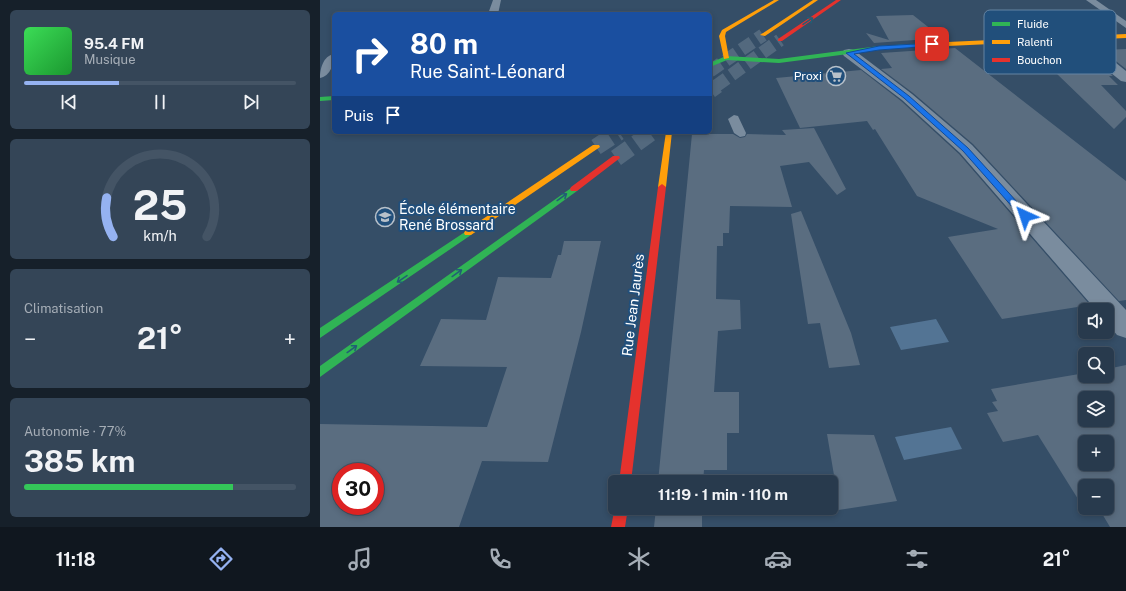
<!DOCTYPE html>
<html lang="fr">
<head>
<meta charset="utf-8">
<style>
  :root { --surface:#283a4d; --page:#344557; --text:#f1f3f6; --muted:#a5adb6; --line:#445465; --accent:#95b2f1 }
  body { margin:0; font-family:"Public Sans",sans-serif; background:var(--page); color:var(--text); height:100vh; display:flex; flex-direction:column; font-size:15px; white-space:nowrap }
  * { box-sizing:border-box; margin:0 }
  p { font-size:13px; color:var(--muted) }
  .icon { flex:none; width:22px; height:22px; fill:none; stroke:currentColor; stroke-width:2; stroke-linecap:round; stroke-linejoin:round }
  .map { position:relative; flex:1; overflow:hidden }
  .drawer { display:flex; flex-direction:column; gap:10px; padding:10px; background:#16202a; width:320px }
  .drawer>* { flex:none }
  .top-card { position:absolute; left:12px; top:12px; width:380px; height:122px; border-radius:6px; box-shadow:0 2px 6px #0003,0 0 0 1px var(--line); background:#1a4fa0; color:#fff; overflow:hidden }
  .controls { position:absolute; left:758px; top:303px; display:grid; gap:8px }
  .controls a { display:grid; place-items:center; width:36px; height:36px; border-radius:6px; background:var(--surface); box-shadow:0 2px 6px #0003,0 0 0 1px var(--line); font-size:20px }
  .speed { position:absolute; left:12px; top:463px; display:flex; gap:8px; font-size:20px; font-weight:700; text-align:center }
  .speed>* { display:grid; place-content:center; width:52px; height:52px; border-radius:50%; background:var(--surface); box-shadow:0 2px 6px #0003,0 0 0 1px var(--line); line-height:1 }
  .speed .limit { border:6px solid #d22; background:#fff; color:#111 }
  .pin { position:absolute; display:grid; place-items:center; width:34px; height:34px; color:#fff; margin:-17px; border-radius:8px; box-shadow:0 2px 6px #0006 }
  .me { position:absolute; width:44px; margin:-22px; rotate:318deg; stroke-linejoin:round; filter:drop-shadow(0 0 3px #0008) }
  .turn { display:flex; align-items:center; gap:14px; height:84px; padding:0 12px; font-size:18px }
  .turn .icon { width:52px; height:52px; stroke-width:2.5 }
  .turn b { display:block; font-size:28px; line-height:34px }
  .then { display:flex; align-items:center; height:38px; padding:0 12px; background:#0003; gap:8px; font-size:15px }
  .big { font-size:30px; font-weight:700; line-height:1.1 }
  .drawer .card { flex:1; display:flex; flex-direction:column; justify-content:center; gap:6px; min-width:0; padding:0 14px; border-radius:6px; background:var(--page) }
  .drawer .dial { align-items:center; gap:0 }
  .dial svg { height:104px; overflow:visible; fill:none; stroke:var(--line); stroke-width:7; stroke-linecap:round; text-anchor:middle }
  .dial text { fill:var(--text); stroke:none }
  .song { display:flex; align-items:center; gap:12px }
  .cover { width:48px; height:48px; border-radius:6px; background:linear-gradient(135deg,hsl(130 70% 55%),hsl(130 70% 35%)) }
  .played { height:4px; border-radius:2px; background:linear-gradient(90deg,var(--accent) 35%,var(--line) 35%) }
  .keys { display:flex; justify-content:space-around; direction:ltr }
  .heat { display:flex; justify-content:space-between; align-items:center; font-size:22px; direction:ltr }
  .charge { height:6px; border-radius:3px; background:linear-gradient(90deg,#34c759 77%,var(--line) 0) }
  .trip { position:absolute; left:288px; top:475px; width:230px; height:40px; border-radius:6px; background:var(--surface); box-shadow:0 2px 6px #0003,0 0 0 1px var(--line); font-weight:700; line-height:40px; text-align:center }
  .dock { display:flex; height:64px; justify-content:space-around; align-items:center; background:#10171f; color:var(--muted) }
  .dock .icon { width:28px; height:28px }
  .dock .selected { color:var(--accent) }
  .dock b { font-size:18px; color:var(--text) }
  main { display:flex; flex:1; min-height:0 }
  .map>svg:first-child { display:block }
</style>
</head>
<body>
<main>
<section class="drawer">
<div class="card">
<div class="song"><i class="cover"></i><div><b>95.4 FM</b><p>Musique</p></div></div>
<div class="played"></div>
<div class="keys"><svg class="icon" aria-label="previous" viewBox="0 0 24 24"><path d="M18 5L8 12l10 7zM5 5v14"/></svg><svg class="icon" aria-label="pause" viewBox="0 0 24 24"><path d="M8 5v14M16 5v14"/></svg><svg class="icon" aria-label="next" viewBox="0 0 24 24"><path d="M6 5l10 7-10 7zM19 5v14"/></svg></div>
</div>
<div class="card dial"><svg viewBox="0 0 100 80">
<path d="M14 69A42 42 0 1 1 86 69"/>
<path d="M14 69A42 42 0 0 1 9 39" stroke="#95b2f1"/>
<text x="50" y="56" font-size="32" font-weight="700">25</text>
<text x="50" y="72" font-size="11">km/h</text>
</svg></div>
<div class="card"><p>Climatisation</p>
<div class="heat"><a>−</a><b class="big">21°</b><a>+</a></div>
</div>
<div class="card"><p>Autonomie · 77%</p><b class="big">385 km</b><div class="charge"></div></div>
</section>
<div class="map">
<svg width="806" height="527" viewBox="0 0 806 527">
  <rect width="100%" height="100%" fill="#354e67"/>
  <path fill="#537494" d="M 616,319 L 629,342 L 581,350 L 570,327 Z
    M 631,427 L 642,449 L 584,460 L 575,437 Z"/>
  <path fill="#5a6d80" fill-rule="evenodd" d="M 593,15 L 622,38 L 554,43 L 546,33 L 569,40 L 556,16 Z
    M 752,43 L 793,76 L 789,76 L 798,85 L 781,85 L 806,111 L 806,117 L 794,129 L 707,45 Z
    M 635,48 L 806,181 L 806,300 L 799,301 L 653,144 L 593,93 L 561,69 L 572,68 L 561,53 Z
    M 806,49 L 806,69 L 782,50 Z
    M 541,70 L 581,101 L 639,154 L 770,305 L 682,319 L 628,237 L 678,229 L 597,196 L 555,129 L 553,130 L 547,121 L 480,128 L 456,78 Z
    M 494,128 L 526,189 L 517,195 L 489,162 L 460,166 L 472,207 L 410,206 L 409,233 L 403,233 L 403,246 L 397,246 L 396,299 L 420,300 L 421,329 L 398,331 L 394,392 L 419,392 L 419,433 L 407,433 L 407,470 L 384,470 L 383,482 L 338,482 L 372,134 L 413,134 L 420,138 L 425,137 L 427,134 L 466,135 L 462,130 Z
    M 481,211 L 531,333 L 540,365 L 509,368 L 500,323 L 488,324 L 471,214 Z
    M 244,241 L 281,241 L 261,332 L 228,462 L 162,461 L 139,527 L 0,527 L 0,424 L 167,427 L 187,367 L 100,366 L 121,319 L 166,320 L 178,277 L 231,278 L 238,255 L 241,255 ZM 21,472 L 55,472 L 55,506 L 21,506 Z
    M 806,365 L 806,527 L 790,527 L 781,512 L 766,508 L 787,508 L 787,486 L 765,486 L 765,508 L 763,507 L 718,435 L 683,442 L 667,413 L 678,411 L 672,402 L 677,401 L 671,389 L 765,373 L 765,376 L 787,376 L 787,369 ZM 765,398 L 787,398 L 787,420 L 765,420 ZM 765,442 L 787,442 L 787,464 L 765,464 Z
    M 507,434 L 554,435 L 577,501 L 512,511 L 511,482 L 508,481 L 515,481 Z
    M 336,508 L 382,508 L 382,527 L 334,527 Z"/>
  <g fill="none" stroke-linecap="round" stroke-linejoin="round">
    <path stroke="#53697e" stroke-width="13" stroke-dasharray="13 6" stroke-linecap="butt" d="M 390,71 L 443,35"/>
    <path stroke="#53697e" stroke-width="17" stroke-dasharray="17 8" stroke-linecap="butt" d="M 276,147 L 299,132"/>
    <path stroke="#53697e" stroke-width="13" stroke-dasharray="13 6" stroke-linecap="butt" d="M 396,86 L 460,40"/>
    <path stroke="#53697e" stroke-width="17" stroke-dasharray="17 8" stroke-linecap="butt" d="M 390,90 L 397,85
      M 296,158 L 332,132"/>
    <path fill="#7a8c9e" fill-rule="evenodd" d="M 173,0 L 181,0 L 178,14 L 168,14 Z
      M 766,0 L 776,0 L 806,21 L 806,28 Z
      M 14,54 C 14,63 11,76 0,78 C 0,69 3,56 14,54 Z
      M 414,115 L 418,116 L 426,133 L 425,136 L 420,137 L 414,133 L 408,119 Z"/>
    <path fill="#7a8c9e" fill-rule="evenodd" d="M 756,34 L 761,35 L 806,71 L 806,82 L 801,81 L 751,41 L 750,38 L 751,35 Z
      M 529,49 L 534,50 L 592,94 L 652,145 L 806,310 L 806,338 L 797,335 L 787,323 L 787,310 L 776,310 L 640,153 L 582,100 L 524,56 L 522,53 L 524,50 Z"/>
    <path fill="#30b455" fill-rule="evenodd" d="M 606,43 L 609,45 L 608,46 L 559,50 L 459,63 L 407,60 L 390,67 L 390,63 L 406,56 L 459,59 L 559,46 Z
      M 14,96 L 14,100 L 0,101 L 0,97 Z
      M 254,186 L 257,187 L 258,189 L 257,191 L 0,377 L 0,366 Z
      M 148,230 L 151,231 L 152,233 L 151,235 L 0,338 L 0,328 Z"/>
    <path fill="#ff9f0a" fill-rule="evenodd" d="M 454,0 L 459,0 L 406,32 L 405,36 L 409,58 L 404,59 L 399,36 L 402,30 Z
      M 493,0 L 498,0 L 445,36 L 440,35 Z
      M 806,34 L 806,38 L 606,47 L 603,45 L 606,43 Z
      M 346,132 L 352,132 L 346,187 L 342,190 L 338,187 Z
      M 273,145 L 279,145 L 280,147 L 151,235 L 145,235 L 144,233 L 145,231 Z"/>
    <path fill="#e5322d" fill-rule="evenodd" d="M 516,0 L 521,0 L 462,41 L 458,41 L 458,39 Z
      M 293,156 L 299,156 L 300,158 L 257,191 L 251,191 L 250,189 L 251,187 Z
      M 342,184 L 346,187 L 311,482 L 299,482 L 338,187 Z
      M 295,507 L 295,508 L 308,508 L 305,527 L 291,527 Z"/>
  </g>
  <defs><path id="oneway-shaft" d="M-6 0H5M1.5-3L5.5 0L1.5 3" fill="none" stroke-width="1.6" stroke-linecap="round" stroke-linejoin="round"/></defs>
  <g stroke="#235e75">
    <use href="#oneway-shaft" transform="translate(488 21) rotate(-34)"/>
    <use href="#oneway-shaft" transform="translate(242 197) rotate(-36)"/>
    <use href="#oneway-shaft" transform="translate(137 273) rotate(-36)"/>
    <use href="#oneway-shaft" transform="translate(82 279) rotate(146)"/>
    <use href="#oneway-shaft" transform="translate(32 349) rotate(-36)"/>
  </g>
  <path fill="#1a73e8" stroke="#114b97" d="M 614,43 L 612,46 L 559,50 L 534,54 L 589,96 L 648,148 L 708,214 L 708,218 L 702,218 L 643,151 L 584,98 L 526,53 L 559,46 Z"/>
  <defs>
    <g id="supermarket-ring" transform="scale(1)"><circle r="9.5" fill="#214f7b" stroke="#b8c1ca" stroke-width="1.5"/><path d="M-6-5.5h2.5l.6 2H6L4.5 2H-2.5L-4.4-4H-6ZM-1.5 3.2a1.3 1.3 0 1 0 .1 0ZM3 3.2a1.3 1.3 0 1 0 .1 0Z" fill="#b8c1ca"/></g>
    <g id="school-ring" transform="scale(1)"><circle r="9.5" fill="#214f7b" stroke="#b8c1ca" stroke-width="1.5"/><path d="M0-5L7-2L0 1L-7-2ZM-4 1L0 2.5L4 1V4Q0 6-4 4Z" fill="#b8c1ca"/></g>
  </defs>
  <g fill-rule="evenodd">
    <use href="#supermarket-ring" x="516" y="76"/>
    <use href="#school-ring" x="65" y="217"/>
  </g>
  <g text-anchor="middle" stroke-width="4" stroke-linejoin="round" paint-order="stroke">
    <g font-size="12" fill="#fff" stroke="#214f7b" text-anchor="end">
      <text x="502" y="80">Proxi</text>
    </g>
    <g font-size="14" fill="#fff" stroke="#214f7b" text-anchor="start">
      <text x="79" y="214">École élémentaire<tspan x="79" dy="16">René Brossard</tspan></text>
    </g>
    <g font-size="14" fill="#fff" stroke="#214f7b">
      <text transform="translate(313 305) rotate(-83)" y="5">Rue Jean Jaurès</text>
    </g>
  </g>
  <rect x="664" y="10" width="132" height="64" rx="6" fill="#214f7b" stroke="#6484a3" stroke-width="1"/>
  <rect x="672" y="22" width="18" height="4" fill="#30b455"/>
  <rect x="672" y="40" width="18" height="4" fill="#ff9f0a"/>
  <rect x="672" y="58" width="18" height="4" fill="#e5322d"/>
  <g font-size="11" fill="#fff">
    <text x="697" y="28">Fluide</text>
    <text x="697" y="46">Ralenti</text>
    <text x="697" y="64">Bouchon</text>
  </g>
</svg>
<div class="controls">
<a><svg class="icon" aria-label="sound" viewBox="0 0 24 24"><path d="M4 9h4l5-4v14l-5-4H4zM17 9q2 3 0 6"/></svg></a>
<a><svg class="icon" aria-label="search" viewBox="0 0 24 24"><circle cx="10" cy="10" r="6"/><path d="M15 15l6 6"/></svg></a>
<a><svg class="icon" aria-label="layers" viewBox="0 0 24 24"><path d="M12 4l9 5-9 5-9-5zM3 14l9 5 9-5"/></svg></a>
<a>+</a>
<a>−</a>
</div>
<div class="speed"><div class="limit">30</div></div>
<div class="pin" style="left:612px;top:44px;background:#d93025"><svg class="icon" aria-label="arrive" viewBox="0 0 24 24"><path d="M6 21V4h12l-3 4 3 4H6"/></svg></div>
<svg class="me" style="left:705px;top:216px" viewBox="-20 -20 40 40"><path d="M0-17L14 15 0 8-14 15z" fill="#1a73e8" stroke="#fff" stroke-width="4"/></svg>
<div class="trip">11:19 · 1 min · 110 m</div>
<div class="top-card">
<div class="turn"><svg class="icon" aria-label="right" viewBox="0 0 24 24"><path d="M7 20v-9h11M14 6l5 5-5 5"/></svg><div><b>80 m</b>Rue Saint-Léonard</div></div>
<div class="then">Puis<svg class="icon" aria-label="arrive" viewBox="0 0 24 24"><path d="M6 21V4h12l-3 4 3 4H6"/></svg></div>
</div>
</div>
</main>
<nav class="dock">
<b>11:18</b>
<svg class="icon selected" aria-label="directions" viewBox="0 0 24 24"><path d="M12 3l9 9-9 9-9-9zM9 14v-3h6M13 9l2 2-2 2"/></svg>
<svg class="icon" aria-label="music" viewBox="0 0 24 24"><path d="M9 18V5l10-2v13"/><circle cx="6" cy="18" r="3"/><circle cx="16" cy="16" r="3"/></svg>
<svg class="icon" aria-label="phone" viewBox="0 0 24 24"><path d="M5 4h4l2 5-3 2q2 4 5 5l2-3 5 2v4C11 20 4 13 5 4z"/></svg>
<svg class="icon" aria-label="climate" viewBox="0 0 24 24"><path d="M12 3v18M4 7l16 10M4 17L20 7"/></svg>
<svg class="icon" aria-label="car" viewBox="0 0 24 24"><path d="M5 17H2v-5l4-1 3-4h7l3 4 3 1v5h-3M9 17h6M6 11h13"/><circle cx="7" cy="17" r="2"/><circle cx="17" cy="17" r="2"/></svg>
<svg class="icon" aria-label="filters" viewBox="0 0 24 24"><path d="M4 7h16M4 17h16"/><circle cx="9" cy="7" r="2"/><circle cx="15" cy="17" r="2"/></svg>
<b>21°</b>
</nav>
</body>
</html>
